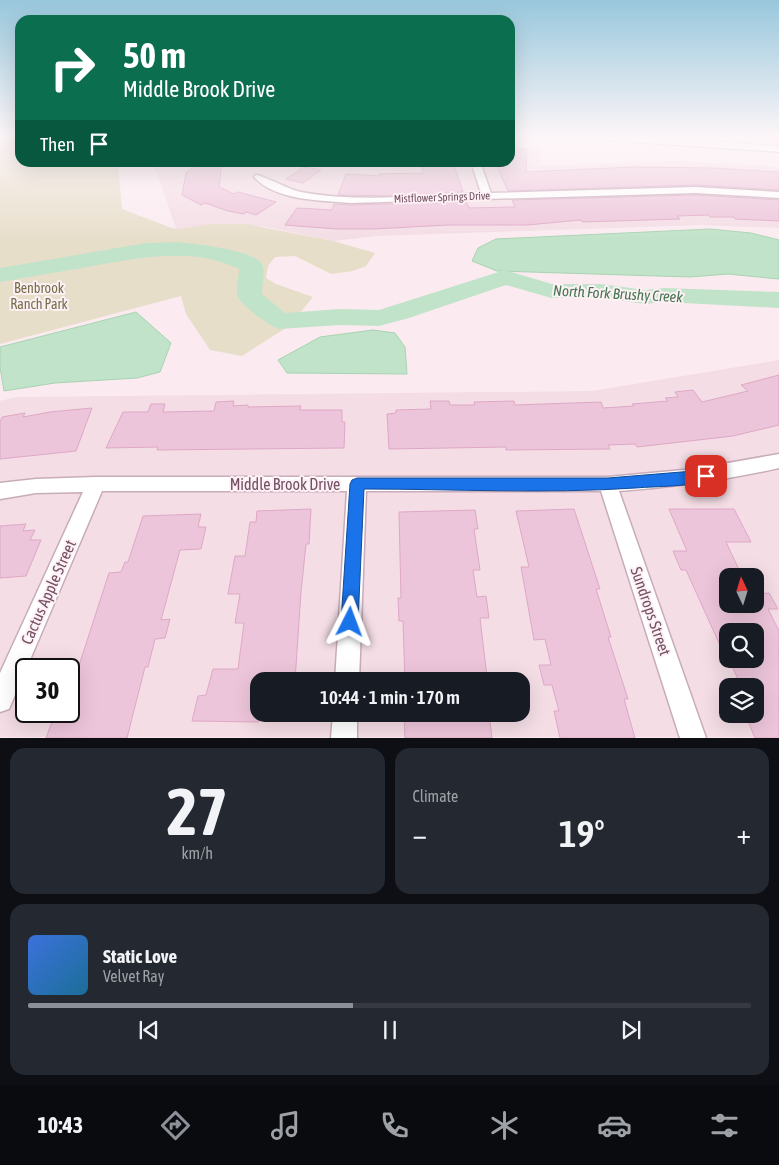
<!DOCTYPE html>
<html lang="en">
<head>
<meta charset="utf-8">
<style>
  :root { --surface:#171b24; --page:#242831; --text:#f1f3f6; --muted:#9ea1a6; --line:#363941; --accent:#8c9099 }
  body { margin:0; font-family:"Asap Condensed",sans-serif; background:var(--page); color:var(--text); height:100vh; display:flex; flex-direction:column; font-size:19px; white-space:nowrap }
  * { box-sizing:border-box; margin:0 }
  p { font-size:16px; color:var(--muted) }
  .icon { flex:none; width:28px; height:28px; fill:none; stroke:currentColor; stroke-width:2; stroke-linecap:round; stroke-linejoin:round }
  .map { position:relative; height:738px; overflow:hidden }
  .panel { display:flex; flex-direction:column; gap:10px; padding:10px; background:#0d0f14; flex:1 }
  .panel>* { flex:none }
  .top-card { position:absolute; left:15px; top:15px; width:500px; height:152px; border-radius:15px; box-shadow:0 5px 20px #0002; background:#0b6e4f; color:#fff; overflow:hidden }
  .needle { width:32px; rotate:356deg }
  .buttons { position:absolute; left:719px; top:568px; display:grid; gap:10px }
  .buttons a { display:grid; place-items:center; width:45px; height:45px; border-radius:10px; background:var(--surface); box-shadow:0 5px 20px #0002; font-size:25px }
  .speed { position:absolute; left:15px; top:658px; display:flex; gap:10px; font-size:25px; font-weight:700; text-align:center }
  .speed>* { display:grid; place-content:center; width:65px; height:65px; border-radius:50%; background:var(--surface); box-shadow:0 5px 20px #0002; line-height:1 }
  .speed .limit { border:2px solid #111; border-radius:8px; background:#fff; color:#111 }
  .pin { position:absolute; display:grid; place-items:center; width:42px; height:42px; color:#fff; margin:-21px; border-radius:10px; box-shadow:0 2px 8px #0006 }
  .me { position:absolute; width:55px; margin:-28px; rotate:3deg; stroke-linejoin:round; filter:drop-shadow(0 0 4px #0008) }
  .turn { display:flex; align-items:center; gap:18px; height:105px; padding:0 25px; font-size:22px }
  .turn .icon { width:65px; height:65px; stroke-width:2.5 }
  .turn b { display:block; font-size:35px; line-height:42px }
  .then { display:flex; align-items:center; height:48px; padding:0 25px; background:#0003; gap:10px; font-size:19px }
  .big { font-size:38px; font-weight:600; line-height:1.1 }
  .panel .tile { flex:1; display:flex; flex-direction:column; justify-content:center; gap:8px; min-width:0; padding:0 18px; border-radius:15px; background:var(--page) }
  .panel .dial { align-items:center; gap:0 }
  .dial b { font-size:65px; line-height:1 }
  .song { display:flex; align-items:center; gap:15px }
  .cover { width:60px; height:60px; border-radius:8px; background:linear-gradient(135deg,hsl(220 70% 55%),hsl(200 70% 35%)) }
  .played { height:5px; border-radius:2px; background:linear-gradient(90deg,var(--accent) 45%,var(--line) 45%) }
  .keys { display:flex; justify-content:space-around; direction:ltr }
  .heat { display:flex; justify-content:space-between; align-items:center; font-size:28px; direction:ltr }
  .panel .tiles { flex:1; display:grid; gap:10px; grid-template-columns:1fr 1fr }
  .tile:last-child { grid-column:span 2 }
  .trip { position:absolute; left:250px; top:672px; width:280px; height:50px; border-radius:15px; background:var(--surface); box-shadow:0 5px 20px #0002; font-weight:600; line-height:50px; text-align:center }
  .menu { display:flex; height:80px; justify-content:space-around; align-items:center; background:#090b0e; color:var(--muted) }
  .menu .icon { width:35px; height:35px }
  .menu .active { color:var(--accent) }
  .menu b { font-size:22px; color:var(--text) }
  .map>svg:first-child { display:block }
</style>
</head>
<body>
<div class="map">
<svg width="779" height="738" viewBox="0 0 779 738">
  <rect width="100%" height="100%" fill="#fbebf0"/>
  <path fill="#f4dde5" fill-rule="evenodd" d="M 510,147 L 540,149 L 539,166 L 680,161 L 779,167 L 779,228 L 702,225 L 378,236 L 333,241 L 262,226 L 212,224 L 176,229 L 155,168 L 178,162 L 510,162 Z
    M 779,360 L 779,737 L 0,737 L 0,401 L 17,397 L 592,391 ZM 728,576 L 755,576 L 755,604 L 728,604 ZM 728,631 L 755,631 L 755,659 L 728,659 ZM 26,669 L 69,669 L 69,711 L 26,711 ZM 259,681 L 521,681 L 521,714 L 259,714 ZM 728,686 L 755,686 L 755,714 L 728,714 Z"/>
  <path fill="#e7deca" d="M 0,136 L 20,136 L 20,162 L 118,163 L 122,209 L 169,227 L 176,229 L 212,224 L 247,224 L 333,241 L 375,253 L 366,266 L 353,271 L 331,274 L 295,256 L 275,257 L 268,266 L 266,278 L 276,284 L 313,297 L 289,326 L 242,356 L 210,350 L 186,314 L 181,296 L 0,344 Z"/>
  <path fill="#c1e3c9" stroke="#a8d3b3" d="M 710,229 L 751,233 L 779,240 L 779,279 L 728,274 L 690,277 L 497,271 L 472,261 L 478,248 L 496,239 Z
    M 136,312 L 171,343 L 160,372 L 137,378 L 55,383 L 4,391 L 0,367 L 0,347 Z
    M 373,330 L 395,333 L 405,347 L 407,374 L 287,373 L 278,360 L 320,337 Z"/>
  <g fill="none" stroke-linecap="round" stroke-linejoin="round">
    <path fill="#c1e3c9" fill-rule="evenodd" d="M 176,242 C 192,244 257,249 263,266 C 265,273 262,286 262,294 L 285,313 L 340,309 L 379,310 L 505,270 L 552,284 L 601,284 L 645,290 L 664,288 L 779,292 L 779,308 L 664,302 L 645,304 L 601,298 L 551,298 L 506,285 L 409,318 L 379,326 L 340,325 L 279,329 C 269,326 243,307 238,297 C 235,290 239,277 239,269 C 192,246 137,258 88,267 C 58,272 29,277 0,282 L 0,268 L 146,243 Z"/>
  </g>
  <path fill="#edc5da" stroke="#dea8c5" d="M 510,148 L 527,149 L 526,172 L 632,167 L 713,168 L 779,172 L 779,190 L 695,185 L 508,191 L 495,162 L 510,162 Z
    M 200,162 L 222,162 L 219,187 L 234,194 L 238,192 L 276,202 L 256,215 L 246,212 L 244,214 L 228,211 L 205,203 L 201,205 L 182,195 L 186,173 Z
    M 420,162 L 453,162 L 463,192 L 391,196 L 338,195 L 346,174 L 380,176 L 379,174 L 423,173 Z
    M 304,167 L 321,170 L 303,183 L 286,179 Z
    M 695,195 L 779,200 L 779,221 L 735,219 L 734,217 L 710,217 L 708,215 L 677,216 L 680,219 L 582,222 L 581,220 L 527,225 L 449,225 L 373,229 L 336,229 L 285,225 L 297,208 L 332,210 L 334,204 L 350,205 L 466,202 L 469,208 L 515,207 L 512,200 Z
    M 779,375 L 779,425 L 733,436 L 637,447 L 635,444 L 608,445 L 610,449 L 506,450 L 506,447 L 389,449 L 387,414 L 396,413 L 396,410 L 431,409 L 430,401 L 449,401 L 450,405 L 475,405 L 474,402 L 514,401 L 515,405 L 601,402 L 603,408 L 634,406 L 632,404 L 668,401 L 665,398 L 678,397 L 675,392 L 693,390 L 702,402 L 748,391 L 741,385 Z
    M 234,401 L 233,406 L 248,405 L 248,407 L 301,406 L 300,410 L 342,410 L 342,422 L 345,422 L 344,448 L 157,450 L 158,447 L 106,448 L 123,412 L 148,412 L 151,404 L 165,404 L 163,412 L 214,411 L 216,402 Z
    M 92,408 L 76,451 L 0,459 L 0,422 L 2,417 L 25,413 L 23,417 L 50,412 Z
    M 311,509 L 309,544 L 306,544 L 301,592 L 295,681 L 259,681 L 259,722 L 192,721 L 198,696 L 206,695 L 213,669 L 238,669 L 244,623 L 235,623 L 240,594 L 228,594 L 235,556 L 245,556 L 250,522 L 256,522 L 257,511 Z
    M 574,509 L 600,589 L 596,589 L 611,637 L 608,637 L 628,699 L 624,699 L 635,738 L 560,738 L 554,711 L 559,711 L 552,685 L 544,685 L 539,665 L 551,665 L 545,639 L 534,640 L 521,567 L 529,567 L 516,511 Z
    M 669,509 L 734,509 L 751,542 L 726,542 L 742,576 L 728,576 L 728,604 L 755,604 L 755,585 L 759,594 L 769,593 L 778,609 L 768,609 L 779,631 L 779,738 L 755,738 L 745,714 L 755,714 L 755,686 L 741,686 L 729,659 L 755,659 L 755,631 L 728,631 L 728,663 L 686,570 L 681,570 L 673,551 L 687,551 Z
    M 475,510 L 478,529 L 474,529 L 480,570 L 473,570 L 477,597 L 486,596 L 489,618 L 480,618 L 487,677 L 475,678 L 475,681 L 405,681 L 403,621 L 399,621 L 398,598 L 401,598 L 399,512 Z
    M 201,514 L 198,527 L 206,527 L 201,549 L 180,550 L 161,620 L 170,619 L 165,638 L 155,639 L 148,667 L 145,667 L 127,738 L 46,738 L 56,711 L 69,711 L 69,687 L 72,687 L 109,573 L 121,572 L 125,562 L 128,562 L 143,516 Z
    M 26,524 L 23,531 L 35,530 L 30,540 L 41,540 L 26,576 L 0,578 L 0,526 Z
    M 404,714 L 489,714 L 492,738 L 405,738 Z"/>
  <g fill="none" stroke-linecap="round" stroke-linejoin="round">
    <g stroke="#c7acb9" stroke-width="3">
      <path id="minor" d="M 471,162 L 480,162 L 491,193 L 695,187 L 779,192 L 779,198 L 695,193 L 350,203 C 320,200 276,201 254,177 L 256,175 C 260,174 290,190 301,192 C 360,203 422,195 481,193 Z
        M 779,454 L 779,468 C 726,480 673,487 619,491 L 706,738 L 680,738 L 601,491 L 366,491 L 359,681 L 335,681 L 347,491 L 102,491 L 9,709 L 0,712 L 0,673 L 83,492 L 36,493 L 0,499 L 0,483 L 36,479 L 96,477 L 608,477 L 694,469 Z
        M 333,714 L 357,714 L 357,738 L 331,738 Z"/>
    </g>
    <g stroke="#c7acb9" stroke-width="2">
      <path id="tertiary" d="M 581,136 L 640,136 L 779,146 L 779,152 L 586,139 Z"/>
    </g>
    <use href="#minor" fill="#fff" fill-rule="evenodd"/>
    <use href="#tertiary" fill="#fff" fill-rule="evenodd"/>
  </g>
  <linearGradient id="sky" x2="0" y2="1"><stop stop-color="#98c7dc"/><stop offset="0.57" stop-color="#fdf6f8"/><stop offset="1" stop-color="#fdf6f8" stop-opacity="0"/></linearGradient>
  <rect width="779" height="240" fill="url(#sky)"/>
  <path fill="#1a73e8" stroke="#114b97" d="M 706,470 L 711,472 L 713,476 L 711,480 C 687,487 660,486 635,488 C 545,494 454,489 364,489 L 358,622 L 356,628 L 350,630 L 344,628 L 341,622 L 350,484 L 352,480 L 357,478 L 608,478 Z"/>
  <g text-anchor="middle" stroke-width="4" stroke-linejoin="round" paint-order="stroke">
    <g font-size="11" fill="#735064" stroke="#fdf1f5">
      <text transform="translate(442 197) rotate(-2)" y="4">Mistflower Springs Drive</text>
    </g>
    <g font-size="14" fill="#786e4a" stroke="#fdf1f5">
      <text x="39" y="293">Benbrook<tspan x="39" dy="16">Ranch Park</tspan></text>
    </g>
    <g font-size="15" font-style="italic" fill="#467652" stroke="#fdf1f5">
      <text transform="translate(618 294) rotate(3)" y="5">North Fork Brushy Creek</text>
    </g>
    <g font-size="16" fill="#735064" stroke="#fdf1f5">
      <text x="285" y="490">Middle Brook Drive</text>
      <text transform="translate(48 592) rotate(-66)" y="6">Cactus Apple Street</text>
      <text transform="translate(651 611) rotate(71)" y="6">Sundrops Street</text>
    </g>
  </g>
</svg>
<div class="buttons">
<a><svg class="needle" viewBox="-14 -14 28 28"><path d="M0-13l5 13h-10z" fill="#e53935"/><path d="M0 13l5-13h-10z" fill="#9ea1a6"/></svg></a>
<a><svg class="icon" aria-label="search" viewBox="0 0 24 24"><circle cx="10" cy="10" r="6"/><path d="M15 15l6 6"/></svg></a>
<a><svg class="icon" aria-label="layers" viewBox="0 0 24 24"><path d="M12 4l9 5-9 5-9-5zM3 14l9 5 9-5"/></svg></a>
</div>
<div class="speed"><div class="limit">30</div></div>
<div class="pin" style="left:706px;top:476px;background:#d93025"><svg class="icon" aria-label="arrive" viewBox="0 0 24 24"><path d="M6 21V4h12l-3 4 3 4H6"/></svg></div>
<svg class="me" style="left:350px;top:622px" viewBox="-20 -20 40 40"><path d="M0-17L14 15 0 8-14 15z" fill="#1a73e8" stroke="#fff" stroke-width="4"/></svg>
<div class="trip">10:44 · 1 min · 170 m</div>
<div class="top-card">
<div class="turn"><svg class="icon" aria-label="right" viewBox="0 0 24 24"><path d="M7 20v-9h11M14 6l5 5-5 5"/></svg><div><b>50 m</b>Middle Brook Drive</div></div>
<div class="then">Then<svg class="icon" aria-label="arrive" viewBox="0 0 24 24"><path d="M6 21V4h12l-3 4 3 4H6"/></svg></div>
</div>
</div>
<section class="panel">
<div class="tiles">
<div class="tile dial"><b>27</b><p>km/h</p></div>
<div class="tile"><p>Climate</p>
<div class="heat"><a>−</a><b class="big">19°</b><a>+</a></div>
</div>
<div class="tile">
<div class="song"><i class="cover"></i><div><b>Static Love</b><p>Velvet Ray</p></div></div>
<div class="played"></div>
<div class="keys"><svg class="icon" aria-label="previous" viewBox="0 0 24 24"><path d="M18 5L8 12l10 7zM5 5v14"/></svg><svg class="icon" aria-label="pause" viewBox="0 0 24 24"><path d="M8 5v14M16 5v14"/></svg><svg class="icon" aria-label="next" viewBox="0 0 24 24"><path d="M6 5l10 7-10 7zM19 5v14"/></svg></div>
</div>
</div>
</section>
<nav class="menu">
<b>10:43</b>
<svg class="icon active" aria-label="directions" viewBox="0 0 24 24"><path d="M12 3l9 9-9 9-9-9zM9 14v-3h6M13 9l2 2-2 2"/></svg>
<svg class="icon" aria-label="music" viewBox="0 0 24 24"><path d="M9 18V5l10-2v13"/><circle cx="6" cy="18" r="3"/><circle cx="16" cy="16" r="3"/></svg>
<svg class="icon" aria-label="phone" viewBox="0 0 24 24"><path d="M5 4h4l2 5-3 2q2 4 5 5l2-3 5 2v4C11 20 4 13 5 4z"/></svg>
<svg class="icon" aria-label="climate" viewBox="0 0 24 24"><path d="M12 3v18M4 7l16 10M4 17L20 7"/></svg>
<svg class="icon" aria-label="car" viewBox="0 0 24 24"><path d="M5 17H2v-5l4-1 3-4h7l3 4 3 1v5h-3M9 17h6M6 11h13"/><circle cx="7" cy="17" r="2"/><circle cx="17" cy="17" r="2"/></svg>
<svg class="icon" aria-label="filters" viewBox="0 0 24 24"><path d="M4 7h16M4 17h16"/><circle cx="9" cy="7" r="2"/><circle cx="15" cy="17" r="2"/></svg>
</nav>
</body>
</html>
